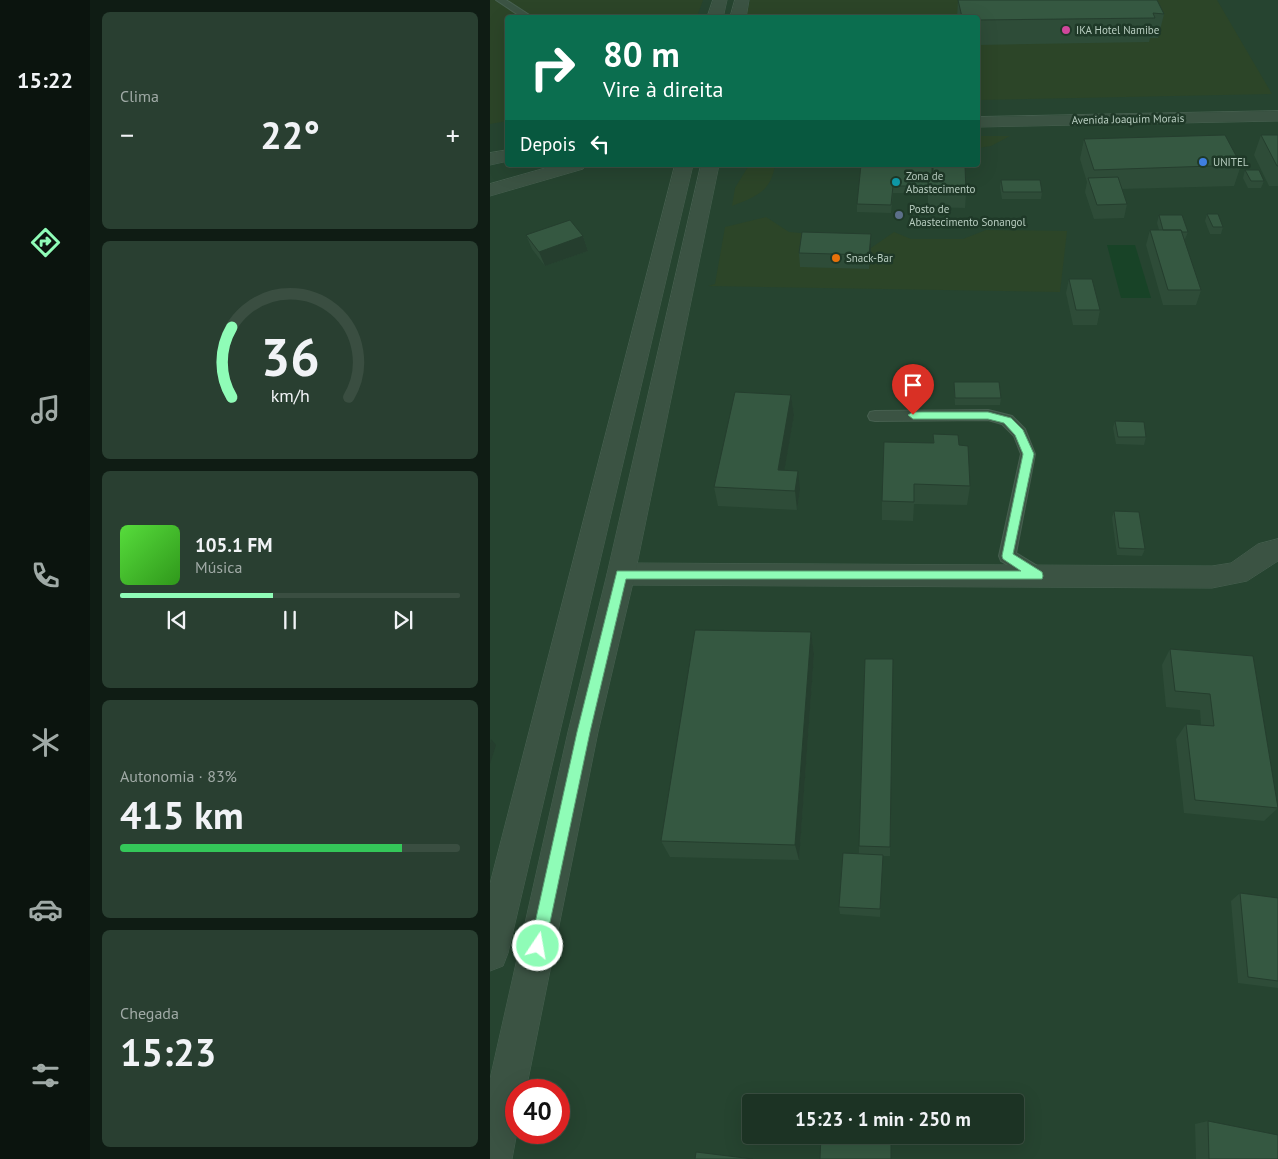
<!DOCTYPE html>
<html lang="pt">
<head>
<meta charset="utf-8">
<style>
  :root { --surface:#1c3324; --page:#293f31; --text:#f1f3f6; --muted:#a0aaa6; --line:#3a4e41; --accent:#8ffcb7 }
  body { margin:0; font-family:"PT Sans",sans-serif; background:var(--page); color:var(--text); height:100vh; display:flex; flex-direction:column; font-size:19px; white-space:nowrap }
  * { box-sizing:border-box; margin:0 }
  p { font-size:16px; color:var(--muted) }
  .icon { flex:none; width:28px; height:28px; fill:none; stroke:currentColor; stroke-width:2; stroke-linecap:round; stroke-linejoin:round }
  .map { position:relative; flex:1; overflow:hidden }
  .sheet { display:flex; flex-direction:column; gap:12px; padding:12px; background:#0f1c14; width:400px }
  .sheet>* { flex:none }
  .hud { position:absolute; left:15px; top:15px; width:475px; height:152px; border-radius:5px; box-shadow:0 5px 20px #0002,0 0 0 1px var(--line); background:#0b6e4f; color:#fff; overflow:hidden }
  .speed { position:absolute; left:15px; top:1079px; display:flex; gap:10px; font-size:25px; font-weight:700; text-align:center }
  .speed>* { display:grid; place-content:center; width:65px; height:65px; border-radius:50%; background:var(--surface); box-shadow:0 5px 20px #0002,0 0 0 1px var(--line); line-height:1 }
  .speed .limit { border:8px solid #d22; background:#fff; color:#111 }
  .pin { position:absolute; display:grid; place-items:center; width:42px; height:42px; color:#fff; margin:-51px -21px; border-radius:50% 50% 50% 0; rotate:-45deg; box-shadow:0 0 5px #0007 }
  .pin .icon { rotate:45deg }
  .me { position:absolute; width:55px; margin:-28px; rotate:12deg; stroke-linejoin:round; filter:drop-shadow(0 0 4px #0008) }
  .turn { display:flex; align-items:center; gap:18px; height:105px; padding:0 15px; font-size:22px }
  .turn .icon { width:65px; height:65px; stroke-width:2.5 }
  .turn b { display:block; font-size:35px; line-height:42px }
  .then { display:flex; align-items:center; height:48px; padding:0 15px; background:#0003; gap:10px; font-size:19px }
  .big { font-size:38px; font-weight:800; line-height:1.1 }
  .sheet .card { flex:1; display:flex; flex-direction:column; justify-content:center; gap:8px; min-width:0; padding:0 18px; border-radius:8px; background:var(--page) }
  .sheet .dial { align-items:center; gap:0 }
  .dial svg { height:130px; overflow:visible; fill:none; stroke:var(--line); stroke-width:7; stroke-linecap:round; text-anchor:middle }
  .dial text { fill:var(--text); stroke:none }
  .song { display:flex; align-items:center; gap:15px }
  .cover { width:60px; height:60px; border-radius:8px; background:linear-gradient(135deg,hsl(110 70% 55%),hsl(110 70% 35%)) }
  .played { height:5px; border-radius:2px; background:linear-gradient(90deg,var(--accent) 45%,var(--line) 45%) }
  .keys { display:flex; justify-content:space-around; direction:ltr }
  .heat { display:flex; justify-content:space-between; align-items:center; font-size:28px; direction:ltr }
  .charge { height:8px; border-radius:4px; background:linear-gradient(90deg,#34c759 83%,var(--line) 0) }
  .trip { position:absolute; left:252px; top:1094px; width:282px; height:50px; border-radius:5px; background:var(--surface); box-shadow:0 5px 20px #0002,0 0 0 1px var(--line); font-weight:800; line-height:50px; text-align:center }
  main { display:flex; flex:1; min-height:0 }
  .menu { display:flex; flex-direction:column; width:90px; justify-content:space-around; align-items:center; background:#0b140e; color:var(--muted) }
  .menu .icon { width:35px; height:35px }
  .menu .selected { color:var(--accent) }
  .menu b { font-size:22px; color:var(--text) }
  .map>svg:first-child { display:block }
</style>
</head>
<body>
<main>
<nav class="menu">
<b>15:22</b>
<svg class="icon selected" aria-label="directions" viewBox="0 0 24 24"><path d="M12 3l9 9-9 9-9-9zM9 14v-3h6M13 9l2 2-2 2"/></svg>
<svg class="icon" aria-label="music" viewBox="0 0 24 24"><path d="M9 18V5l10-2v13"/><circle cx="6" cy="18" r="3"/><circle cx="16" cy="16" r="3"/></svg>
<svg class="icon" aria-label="phone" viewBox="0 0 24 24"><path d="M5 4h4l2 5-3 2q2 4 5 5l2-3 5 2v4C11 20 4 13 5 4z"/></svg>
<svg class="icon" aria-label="climate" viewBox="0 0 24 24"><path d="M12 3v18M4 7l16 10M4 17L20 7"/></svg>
<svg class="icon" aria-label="car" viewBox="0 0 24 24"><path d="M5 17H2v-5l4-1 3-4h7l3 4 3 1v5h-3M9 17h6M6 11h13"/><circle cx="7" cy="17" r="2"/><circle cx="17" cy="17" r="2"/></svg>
<svg class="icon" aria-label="filters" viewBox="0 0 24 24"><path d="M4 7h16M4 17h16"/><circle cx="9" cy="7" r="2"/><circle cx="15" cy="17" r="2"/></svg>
</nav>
<section class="sheet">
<div class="card"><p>Clima</p>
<div class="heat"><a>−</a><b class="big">22°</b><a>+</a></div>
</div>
<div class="card dial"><svg viewBox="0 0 100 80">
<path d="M14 69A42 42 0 1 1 86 69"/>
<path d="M14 69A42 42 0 0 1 14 26" stroke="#8ffcb7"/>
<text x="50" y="56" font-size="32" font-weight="700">36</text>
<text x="50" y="72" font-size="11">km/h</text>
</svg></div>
<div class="card">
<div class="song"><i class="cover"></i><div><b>105.1 FM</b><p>Música</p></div></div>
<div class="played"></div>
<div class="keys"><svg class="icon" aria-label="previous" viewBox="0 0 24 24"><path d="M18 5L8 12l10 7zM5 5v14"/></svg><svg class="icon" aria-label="pause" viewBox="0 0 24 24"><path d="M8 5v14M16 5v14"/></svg><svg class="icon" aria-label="next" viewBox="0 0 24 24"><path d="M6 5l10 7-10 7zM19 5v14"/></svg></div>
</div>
<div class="card"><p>Autonomia · 83%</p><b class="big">415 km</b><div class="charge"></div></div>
<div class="card"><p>Chegada</p><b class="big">15:23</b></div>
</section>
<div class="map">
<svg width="788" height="1159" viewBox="0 0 788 1159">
  <rect width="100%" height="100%" fill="#264430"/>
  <path fill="#2c4528" d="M 0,0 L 213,0 L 207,17 L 18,18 L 17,121 L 0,124 Z
    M 260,0 L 727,0 L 782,94 L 488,100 L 488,18 L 256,18 Z
    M 488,136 L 520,136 L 501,146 L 488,148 Z
    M 259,165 L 285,165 C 281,192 265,197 242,206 L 245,188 Z
    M 276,217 L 299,232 L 321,234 L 381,248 L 404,232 L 421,239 L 473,239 L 496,230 L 577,231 L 570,292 L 218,286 L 225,284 L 235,227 Z"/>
  <path fill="#184327" d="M 617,245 L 645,245 L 661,298 L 631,298 Z"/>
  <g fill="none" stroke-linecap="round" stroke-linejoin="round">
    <g stroke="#476050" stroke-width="2">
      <path id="service" d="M 6,0 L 16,0 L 44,18 L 33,18 Z
        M 498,410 L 522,416 L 535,429 L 545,454 L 526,553 L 554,570 L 556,575 L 554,580 L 548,582 L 511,561 L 509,556 L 531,454 L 524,436 L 512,424 L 498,420 L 385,421 L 380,420 L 378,416 L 380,412 L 385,411 Z"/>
    </g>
    <g stroke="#476050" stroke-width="1">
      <path id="minor" d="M 788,539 L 788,561 L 757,581 L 722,588 L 131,585 L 121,582 L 117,574 L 121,566 L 131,563 L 722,566 L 741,563 L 768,544 Z"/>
    </g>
    <g stroke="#476050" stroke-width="1">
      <path id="tertiary" d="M 223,0 L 237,0 L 233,18 L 217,18 Z
        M 245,0 L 259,0 L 256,18 L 240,18 Z
        M 788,111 L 788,121 L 488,127 L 488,117 Z
        M 18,150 L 18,161 L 0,165 L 0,153 Z
        M 66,165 L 95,165 L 93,169 L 0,196 L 0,184 Z
        M 185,165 L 203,165 L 18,953 L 13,966 L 0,971 L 0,884 Z
        M 211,165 L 229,165 L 145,574 L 108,732 L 36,1090 L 26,1090 L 27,1132 L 22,1159 L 0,1159 L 0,1079 L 78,732 L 117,574 Z"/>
    </g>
    <use href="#service" fill="#3b5343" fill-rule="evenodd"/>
    <use href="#minor" fill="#3b5343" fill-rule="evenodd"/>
    <use href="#tertiary" fill="#3b5343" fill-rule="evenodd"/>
  </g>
  <path fill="#2e4c38" d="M 468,0 L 674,14 L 668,38 L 660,38 L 659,42 L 488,45 L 488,18 L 467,18 Z
    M 771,135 L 788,135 L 788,186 L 779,186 L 764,155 Z
    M 594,139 L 751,165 L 744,186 L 632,189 L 637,204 L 634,218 L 604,219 L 595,192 L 597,182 L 590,159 Z
    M 371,165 L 476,194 L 475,208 L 438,207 L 438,193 L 403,193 L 401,213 L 367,212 L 367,204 Z
    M 755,170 L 774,181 L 771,188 L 758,188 L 753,178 Z
    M 511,180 L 552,192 L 551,199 L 512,199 L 510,187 Z
    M 717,214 L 733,227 L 731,234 L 720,234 L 715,221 Z
    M 669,215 L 698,232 L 695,239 L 694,239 L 711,290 L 706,305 L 673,305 L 656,245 L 660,230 L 669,230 L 667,223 Z
    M 381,234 L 381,248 L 379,269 L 310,267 L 309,253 Z
    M 36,235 L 93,236 L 98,251 L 55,266 L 42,249 Z
    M 579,279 L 610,310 L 607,325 L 583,325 L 576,293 Z
    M 464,382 L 511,398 L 510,405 L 465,405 L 464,390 Z
    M 301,395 L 304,415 L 294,470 L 310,490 L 307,510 L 228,506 L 224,487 Z
    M 625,421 L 656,437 L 654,445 L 626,444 L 623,428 Z
    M 443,434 L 469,445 L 480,486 L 477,505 L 424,504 L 423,521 L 392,520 L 392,501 L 443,443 Z
    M 624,511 L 655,549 L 652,556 L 627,555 L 622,518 Z
    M 321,632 L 324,654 L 309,860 L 180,857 L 171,841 Z
    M 680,649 L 763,656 L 788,808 L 774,821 L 694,813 L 686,739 L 696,724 L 711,725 L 710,710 L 676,707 L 672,665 Z
    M 403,659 L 400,856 L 393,856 L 390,917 L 350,914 L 349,907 L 369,854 L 369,846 Z
    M 750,893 L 788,898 L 788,988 L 748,983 L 741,901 Z
    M 718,1121 L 788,1159 L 706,1159 L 705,1124 Z"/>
  <path fill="#253e2e" d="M 381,234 L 381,248 L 379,269 L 379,255 Z
    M 93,236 L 98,251 L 55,266 L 49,252 Z
    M 301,395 L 304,415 L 291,489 L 288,470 Z
    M 308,471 L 310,490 L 307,510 L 305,491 Z
    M 321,632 L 324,654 L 309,860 L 305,845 Z
    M 1,739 L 6,745 L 0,764 L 0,744 Z"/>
  <path fill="#355841" stroke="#253e2e" d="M 468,0 L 667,0 L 674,14 L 663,13 L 665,18 L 488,20 L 488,18 L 472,17 Z
    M 735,135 L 751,165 L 604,170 L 594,139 Z
    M 771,135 L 788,135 L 788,166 L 787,166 Z
    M 371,165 L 442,165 L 442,179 L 438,178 L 438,186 L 403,186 L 401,205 L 367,204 Z
    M 443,165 L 475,165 L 476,194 L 439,193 L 438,178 L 443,179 Z
    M 755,170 L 769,170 L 774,181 L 761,181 Z
    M 628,177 L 637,204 L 607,205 L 598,178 Z
    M 511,180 L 550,180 L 552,192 L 513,192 Z
    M 717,214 L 728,214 L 733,227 L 723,227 Z
    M 669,215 L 692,215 L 698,232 L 692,232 L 691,230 L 673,230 Z
    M 80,220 L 93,236 L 49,252 L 36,235 Z
    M 660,230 L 691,230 L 711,290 L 678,290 Z
    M 312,232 L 381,234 L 379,255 L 309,253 Z
    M 579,279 L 602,279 L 610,310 L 586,310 Z
    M 464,382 L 509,382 L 511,398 L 465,398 Z
    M 245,392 L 301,395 L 288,470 L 308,471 L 305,491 L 224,487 Z
    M 625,421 L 654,422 L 656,437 L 628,437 Z
    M 443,434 L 468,435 L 469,445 L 478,446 L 480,486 L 424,484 L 424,502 L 392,501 L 394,442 L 444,443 Z
    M 624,511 L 649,512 L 655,549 L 629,548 Z
    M 205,630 L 321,632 L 305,845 L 171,841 Z
    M 680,649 L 763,656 L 788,808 L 705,800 L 696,724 L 724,726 L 720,694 L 685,691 Z
    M 375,659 L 403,659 L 400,847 L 369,846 Z
    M 353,853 L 393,855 L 390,909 L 349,907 Z
    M 750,893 L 788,898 L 788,981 L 758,977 Z
    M 718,1121 L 788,1135 L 788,1159 L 719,1159 Z
    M 331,1135 L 401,1135 L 401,1159 L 330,1159 Z
    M 206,1152 L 263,1159 L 205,1159 Z"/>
  <path fill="#8ffcb7" stroke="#5da477" d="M 423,412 L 498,412 L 521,418 L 533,430 L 544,454 L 523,554 L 552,572 L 553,576 L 552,579 L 136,579 L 100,732 L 55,946 L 53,951 L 48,953 L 42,951 L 40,946 L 87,732 L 127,571 L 531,571 L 513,559 L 512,556 L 533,454 L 525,435 L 514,423 L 498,419 L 423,419 L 418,415 Z"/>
  <circle fill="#d1479c" stroke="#1f3928" stroke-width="2" cx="576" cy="30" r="5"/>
  <circle fill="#3f7fe0" stroke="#1f3928" stroke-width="2" cx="713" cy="162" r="5"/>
  <circle fill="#0f9aa8" stroke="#1f3928" stroke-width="2" cx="406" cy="182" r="5"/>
  <circle fill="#5c6f8a" stroke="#1f3928" stroke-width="2" cx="409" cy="215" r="5"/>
  <circle fill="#e8710a" stroke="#1f3928" stroke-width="2" cx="346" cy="258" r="5"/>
  <g text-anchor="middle" stroke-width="5" stroke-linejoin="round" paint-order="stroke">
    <g font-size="11" fill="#b8cdc0" stroke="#1f3928" text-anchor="start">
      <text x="586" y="34">IKA Hotel Namibe</text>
      <text x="723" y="166">UNITEL</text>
      <text x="416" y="180">Zona de<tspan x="416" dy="13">Abastecimento</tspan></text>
      <text x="419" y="213">Posto de<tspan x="419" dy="13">Abastecimento Sonangol</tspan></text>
      <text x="356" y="262">Snack-Bar</text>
    </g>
    <g font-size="11" fill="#b8cdc0" stroke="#1f3928">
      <text transform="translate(638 119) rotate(-1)" y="4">Avenida Joaquim Morais</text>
    </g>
  </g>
</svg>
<div class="speed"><div class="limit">40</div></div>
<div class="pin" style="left:423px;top:415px;background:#d93025"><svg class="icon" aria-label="arrive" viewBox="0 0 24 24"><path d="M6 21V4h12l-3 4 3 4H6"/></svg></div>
<svg class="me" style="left:48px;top:946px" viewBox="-20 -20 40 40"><circle r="17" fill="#8ffcb7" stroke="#fff" stroke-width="3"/><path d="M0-11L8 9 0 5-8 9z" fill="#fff"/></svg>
<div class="trip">15:23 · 1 min · 250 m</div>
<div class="hud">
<div class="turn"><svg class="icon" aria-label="right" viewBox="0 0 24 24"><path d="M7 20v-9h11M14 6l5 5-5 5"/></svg><div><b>80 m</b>Vire à direita</div></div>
<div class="then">Depois<svg class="icon" aria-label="left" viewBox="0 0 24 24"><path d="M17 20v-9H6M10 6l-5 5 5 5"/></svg></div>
</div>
</div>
</main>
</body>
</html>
